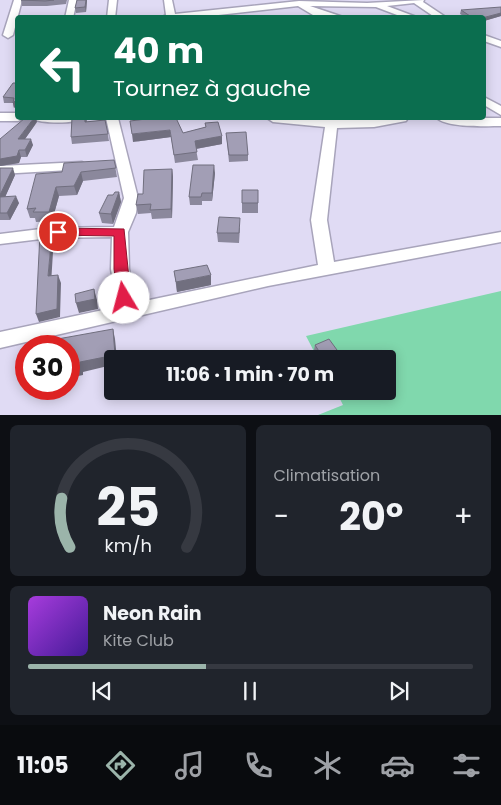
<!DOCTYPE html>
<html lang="fr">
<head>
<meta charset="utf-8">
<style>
  :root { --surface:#171b24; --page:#20242c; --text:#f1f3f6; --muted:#9ea1a6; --line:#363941; --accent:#9bb4aa }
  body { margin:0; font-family:Poppins,sans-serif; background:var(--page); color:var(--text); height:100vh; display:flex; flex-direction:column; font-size:19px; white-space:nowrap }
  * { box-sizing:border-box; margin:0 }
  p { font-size:16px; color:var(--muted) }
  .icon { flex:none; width:28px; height:28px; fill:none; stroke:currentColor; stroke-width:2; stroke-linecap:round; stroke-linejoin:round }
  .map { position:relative; height:415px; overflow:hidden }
  .details { display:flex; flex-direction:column; gap:10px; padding:10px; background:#0d0f14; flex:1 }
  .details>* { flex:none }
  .guide { position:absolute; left:15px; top:15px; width:471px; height:105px; border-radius:5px; box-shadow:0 2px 12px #0003; background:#0b6e4f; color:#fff; overflow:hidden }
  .speed { position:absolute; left:15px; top:335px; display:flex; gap:10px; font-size:25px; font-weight:700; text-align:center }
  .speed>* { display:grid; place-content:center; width:65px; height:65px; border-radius:50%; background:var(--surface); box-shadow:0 2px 12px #0003; line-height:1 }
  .speed .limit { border:8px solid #d22; background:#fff; color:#111 }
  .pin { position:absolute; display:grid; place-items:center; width:42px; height:42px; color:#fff; margin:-21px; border:2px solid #fff; border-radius:50%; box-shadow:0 1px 5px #0007 }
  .me { position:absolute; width:55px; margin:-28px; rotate:352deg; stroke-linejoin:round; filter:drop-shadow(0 0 4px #0008) }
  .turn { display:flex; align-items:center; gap:18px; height:105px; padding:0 15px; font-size:22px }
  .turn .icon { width:65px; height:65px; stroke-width:2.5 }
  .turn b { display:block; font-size:35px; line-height:42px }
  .big { font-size:38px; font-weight:700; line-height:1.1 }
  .details .widget { flex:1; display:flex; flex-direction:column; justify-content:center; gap:8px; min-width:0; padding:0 18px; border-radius:8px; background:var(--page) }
  .details .dial { align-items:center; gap:0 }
  .dial svg { height:130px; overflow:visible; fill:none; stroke:var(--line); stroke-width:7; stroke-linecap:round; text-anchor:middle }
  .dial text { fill:var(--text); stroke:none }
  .song { display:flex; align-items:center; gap:15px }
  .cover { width:60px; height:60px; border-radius:8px; background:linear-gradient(135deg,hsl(280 70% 55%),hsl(260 70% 35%)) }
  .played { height:5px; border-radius:2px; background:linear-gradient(90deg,var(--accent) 40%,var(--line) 40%) }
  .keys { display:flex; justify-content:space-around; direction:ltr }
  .heat { display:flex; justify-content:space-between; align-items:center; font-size:28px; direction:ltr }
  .details .tiles { flex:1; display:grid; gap:10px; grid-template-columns:1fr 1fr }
  .widget:last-child { grid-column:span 2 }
  .trip { position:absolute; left:104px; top:350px; width:292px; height:50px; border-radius:5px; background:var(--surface); box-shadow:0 2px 12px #0003; font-weight:700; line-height:50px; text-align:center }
  .menu { display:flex; height:80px; justify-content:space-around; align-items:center; background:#090b0e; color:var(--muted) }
  .menu .icon { width:35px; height:35px }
  .menu .on { color:var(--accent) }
  .menu b { font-size:22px; color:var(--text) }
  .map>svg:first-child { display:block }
</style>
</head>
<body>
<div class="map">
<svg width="501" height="415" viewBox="0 0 501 415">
  <rect width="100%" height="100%" fill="#e0dbf4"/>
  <path fill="#80d8ad" d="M 501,291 L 501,415 L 318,415 L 343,405 L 336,391 L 388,391 L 388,359 L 318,359 L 306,336 Z"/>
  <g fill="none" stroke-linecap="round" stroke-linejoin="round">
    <g stroke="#a8a4bb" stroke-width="3">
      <path id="minor" d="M 14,0 L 22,0 L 13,35 L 8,38 L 3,35 Z
        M 69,0 L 77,0 L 73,18 L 65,18 Z
        M 109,0 L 117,0 L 115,18 L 107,18 Z
        M 164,0 L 172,0 L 175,14 L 299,1 L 367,3 L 424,0 L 423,2 L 447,18 L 436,18 L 414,3 L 387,6 L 419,18 L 405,18 L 376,7 L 310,6 L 346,18 L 318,18 L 298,6 L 192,18 L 160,18 L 166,15 Z
        M 484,35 L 501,41 L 501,47 L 484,41 Z
        M 484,97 L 501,106 L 501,115 L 484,105 Z
        M 0,113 L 18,113 L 18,118 L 24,118 L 18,121 L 0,121 Z
        M 32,118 L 84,118 C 78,124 38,124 32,118 Z
        M 106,118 L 118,118 L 138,198 L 136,213 L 128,232 L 129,269 L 135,303 L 318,265 L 311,220 L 325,127 L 273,122 L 267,118 L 326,120 L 326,118 L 338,118 L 338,120 L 408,118 L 406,121 L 374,127 L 337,128 L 327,220 L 334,262 L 501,232 L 501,242 L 268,286 L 0,348 L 0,332 L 117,307 L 111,269 L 112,237 L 49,238 L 0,244 L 0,234 L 49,228 L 114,227 L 124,198 Z
        M 437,118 L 501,118 L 501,126 C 487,126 447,128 437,118 Z
        M 82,162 L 89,166 L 87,169 L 0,174 L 0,166 Z"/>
    </g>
    <use href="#minor" fill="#fff" fill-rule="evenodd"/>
  </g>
  <path fill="#8b889c" d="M 21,0 L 67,0 L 66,4 L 47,6 L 22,6 Z
    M 77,0 L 87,0 L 86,12 L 76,13 L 75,8 Z
    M 461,10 L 501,13 L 501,16 L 484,21 L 484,18 L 467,18 L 460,14 Z
    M 18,83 L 14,108 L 13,103 L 4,103 L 3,97 Z
    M 72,118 L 87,118 L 87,122 L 105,120 L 109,141 L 72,144 L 71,137 Z
    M 37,122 L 25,139 L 33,145 L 27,157 L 21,157 L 19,163 L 0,166 Z
    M 205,123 L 222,144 L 196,149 L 198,160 L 175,163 L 171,137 L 133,142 L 183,133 L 206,127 Z
    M 226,133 L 248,155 L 248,161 L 229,162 Z
    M 114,160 L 117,177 L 83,181 L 77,195 L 59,196 L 52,221 L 36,222 L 35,218 L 30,218 L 27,209 L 62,172 Z
    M 0,168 L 15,175 L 5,197 L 19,203 L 10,220 L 0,220 Z
    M 172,169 L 173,177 L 172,218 L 152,219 L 151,213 L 138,214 L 136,205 L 143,194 Z
    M 215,173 L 212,201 L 202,201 L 202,205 L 190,205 L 189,197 Z
    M 242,190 L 258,190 L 258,213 L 242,213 Z
    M 119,192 L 121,202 L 113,224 L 102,223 L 99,213 L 113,195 Z
    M 240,228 L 239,243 L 218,242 L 217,233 Z
    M 174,271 L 211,285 L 177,292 Z
    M 315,345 L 336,355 L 327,359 L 320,359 L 314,350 Z"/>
  <path fill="#716f7f" d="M 86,0 L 87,0 L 86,12 L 85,7 Z
    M 501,13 L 501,16 L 484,21 L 484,18 Z
    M 18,98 L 18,105 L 14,108 L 13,103 Z
    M 34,118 L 36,118 L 37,122 L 20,146 L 18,139 Z
    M 170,130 L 171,137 L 133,142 L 132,134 Z
    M 222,136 L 222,144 L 195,149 L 195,141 Z
    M 31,139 L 33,145 L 27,157 L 25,150 Z
    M 19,150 L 21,157 L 19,163 L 0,166 L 0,159 Z
    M 214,165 L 215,173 L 212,201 L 212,193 Z
    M 13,168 L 15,175 L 2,204 L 0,199 L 0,195 Z
    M 172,169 L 173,177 L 172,218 L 171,209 Z
    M 81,172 L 83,181 L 77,195 L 74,186 Z
    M 56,187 L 59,196 L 52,221 L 49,212 Z
    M 119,192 L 121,202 L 113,224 L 111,214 Z
    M 16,196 L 19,203 L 10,220 L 7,213 Z
    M 59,232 L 61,240 L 61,250 L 53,252 L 51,284 L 48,276 L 51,244 Z
    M 58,275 L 61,283 L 60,317 L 39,322 L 36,314 Z
    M 211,275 L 211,285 L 177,292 L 176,282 Z
    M 94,289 L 97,300 L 98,309 L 79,313 L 76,303 Z
    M 113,329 L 115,339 L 117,359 L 112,359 L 112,365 L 83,372 L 83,375 L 69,378 L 69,368 L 80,362 Z
    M 337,350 L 336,355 L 327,359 L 322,359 L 322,356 Z
    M 46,389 L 68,389 L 49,394 Z"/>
  <path fill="#a29eb5" stroke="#716f7f" d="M 21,0 L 54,0 L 45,1 Z
    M 77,0 L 86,0 L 85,7 L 75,8 Z
    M 501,7 L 501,13 L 482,18 L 473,18 L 461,10 Z
    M 13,83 L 18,83 L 18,98 L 13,103 L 14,98 L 3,97 Z
    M 25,118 L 34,118 L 18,139 L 31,139 L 25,150 L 19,150 L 17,156 L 0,159 L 0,139 Z
    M 72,118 L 85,118 L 85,122 L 105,120 L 108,134 L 71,137 Z
    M 146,118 L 176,118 L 183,133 L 206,127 L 205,123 L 218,122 L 222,136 L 195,141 L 197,152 L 174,155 L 170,130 L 132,134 L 130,121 L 146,119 Z
    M 246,132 L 248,155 L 229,155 L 226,133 Z
    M 114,160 L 116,168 L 81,172 L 74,186 L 56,187 L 49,212 L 33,212 L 36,208 L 27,209 L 36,174 L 62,172 L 64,163 Z
    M 193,165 L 214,165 L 212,193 L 202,193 L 201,197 L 189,197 Z
    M 0,168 L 13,168 L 0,195 Z
    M 172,169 L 171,209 L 150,210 L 151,204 L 136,205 L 138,194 L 143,194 L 144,170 Z
    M 242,190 L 258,190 L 258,203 L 242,203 Z
    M 115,192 L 119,192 L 111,214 L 99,213 L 108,195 L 113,195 Z
    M 16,196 L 7,213 L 0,213 L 0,197 Z
    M 219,217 L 240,218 L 239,233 L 217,233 Z
    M 59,232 L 59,243 L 51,244 L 48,276 L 58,275 L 57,309 L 36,314 L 40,233 Z
    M 207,265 L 211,275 L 176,282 L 174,271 Z
    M 94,289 L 95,299 L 76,303 L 75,294 Z
    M 113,329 L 115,355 L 80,362 L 80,365 L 69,368 L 69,346 L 41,346 L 41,342 Z
    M 329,339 L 337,350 L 322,356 L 315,345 Z"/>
  <path fill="#e11d48" stroke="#92132f" d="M 58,228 L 124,229 L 131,298 L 129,302 L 124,303 L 118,298 L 114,269 L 114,236 L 54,235 L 52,232 Z"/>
</svg>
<div class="speed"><div class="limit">30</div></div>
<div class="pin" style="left:58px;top:232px;background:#d93025"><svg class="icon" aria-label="arrive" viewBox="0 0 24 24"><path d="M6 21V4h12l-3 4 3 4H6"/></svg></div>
<svg class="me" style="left:124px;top:298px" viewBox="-20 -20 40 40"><circle r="19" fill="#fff"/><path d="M0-13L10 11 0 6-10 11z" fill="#e11d48"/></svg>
<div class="trip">11:06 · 1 min · 70 m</div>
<div class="guide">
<div class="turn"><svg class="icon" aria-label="left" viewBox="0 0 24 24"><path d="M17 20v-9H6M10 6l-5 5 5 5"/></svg><div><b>40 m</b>Tournez à gauche</div></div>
</div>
</div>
<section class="details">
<div class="tiles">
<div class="widget dial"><svg viewBox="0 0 100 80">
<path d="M14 69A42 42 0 1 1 86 69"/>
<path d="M14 69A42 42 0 0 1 9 39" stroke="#9bb4aa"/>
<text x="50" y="56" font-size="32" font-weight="700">25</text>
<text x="50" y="72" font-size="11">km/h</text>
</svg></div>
<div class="widget"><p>Climatisation</p>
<div class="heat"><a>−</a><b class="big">20°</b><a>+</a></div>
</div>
<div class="widget">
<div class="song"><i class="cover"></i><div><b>Neon Rain</b><p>Kite Club</p></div></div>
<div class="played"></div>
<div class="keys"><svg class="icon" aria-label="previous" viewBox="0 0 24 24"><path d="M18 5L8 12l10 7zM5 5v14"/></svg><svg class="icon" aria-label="pause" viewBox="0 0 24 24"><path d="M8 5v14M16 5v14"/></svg><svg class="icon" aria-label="next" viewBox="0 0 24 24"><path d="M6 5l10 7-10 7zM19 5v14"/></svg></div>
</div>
</div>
</section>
<nav class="menu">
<b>11:05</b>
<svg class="icon on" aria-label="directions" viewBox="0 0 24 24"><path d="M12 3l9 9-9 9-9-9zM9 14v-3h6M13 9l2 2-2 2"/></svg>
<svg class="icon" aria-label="music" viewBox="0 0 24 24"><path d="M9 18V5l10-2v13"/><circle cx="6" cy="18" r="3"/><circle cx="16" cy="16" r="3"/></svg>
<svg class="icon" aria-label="phone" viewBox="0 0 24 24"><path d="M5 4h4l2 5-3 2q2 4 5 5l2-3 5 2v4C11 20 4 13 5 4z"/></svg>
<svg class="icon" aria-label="climate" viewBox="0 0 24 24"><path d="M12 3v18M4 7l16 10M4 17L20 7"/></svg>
<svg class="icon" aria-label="car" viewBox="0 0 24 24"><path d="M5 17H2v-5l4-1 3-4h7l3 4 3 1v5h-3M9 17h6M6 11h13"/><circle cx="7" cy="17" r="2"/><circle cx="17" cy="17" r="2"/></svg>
<svg class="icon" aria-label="filters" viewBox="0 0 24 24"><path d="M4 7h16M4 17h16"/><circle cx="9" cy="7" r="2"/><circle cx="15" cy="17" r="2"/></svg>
</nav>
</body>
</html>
